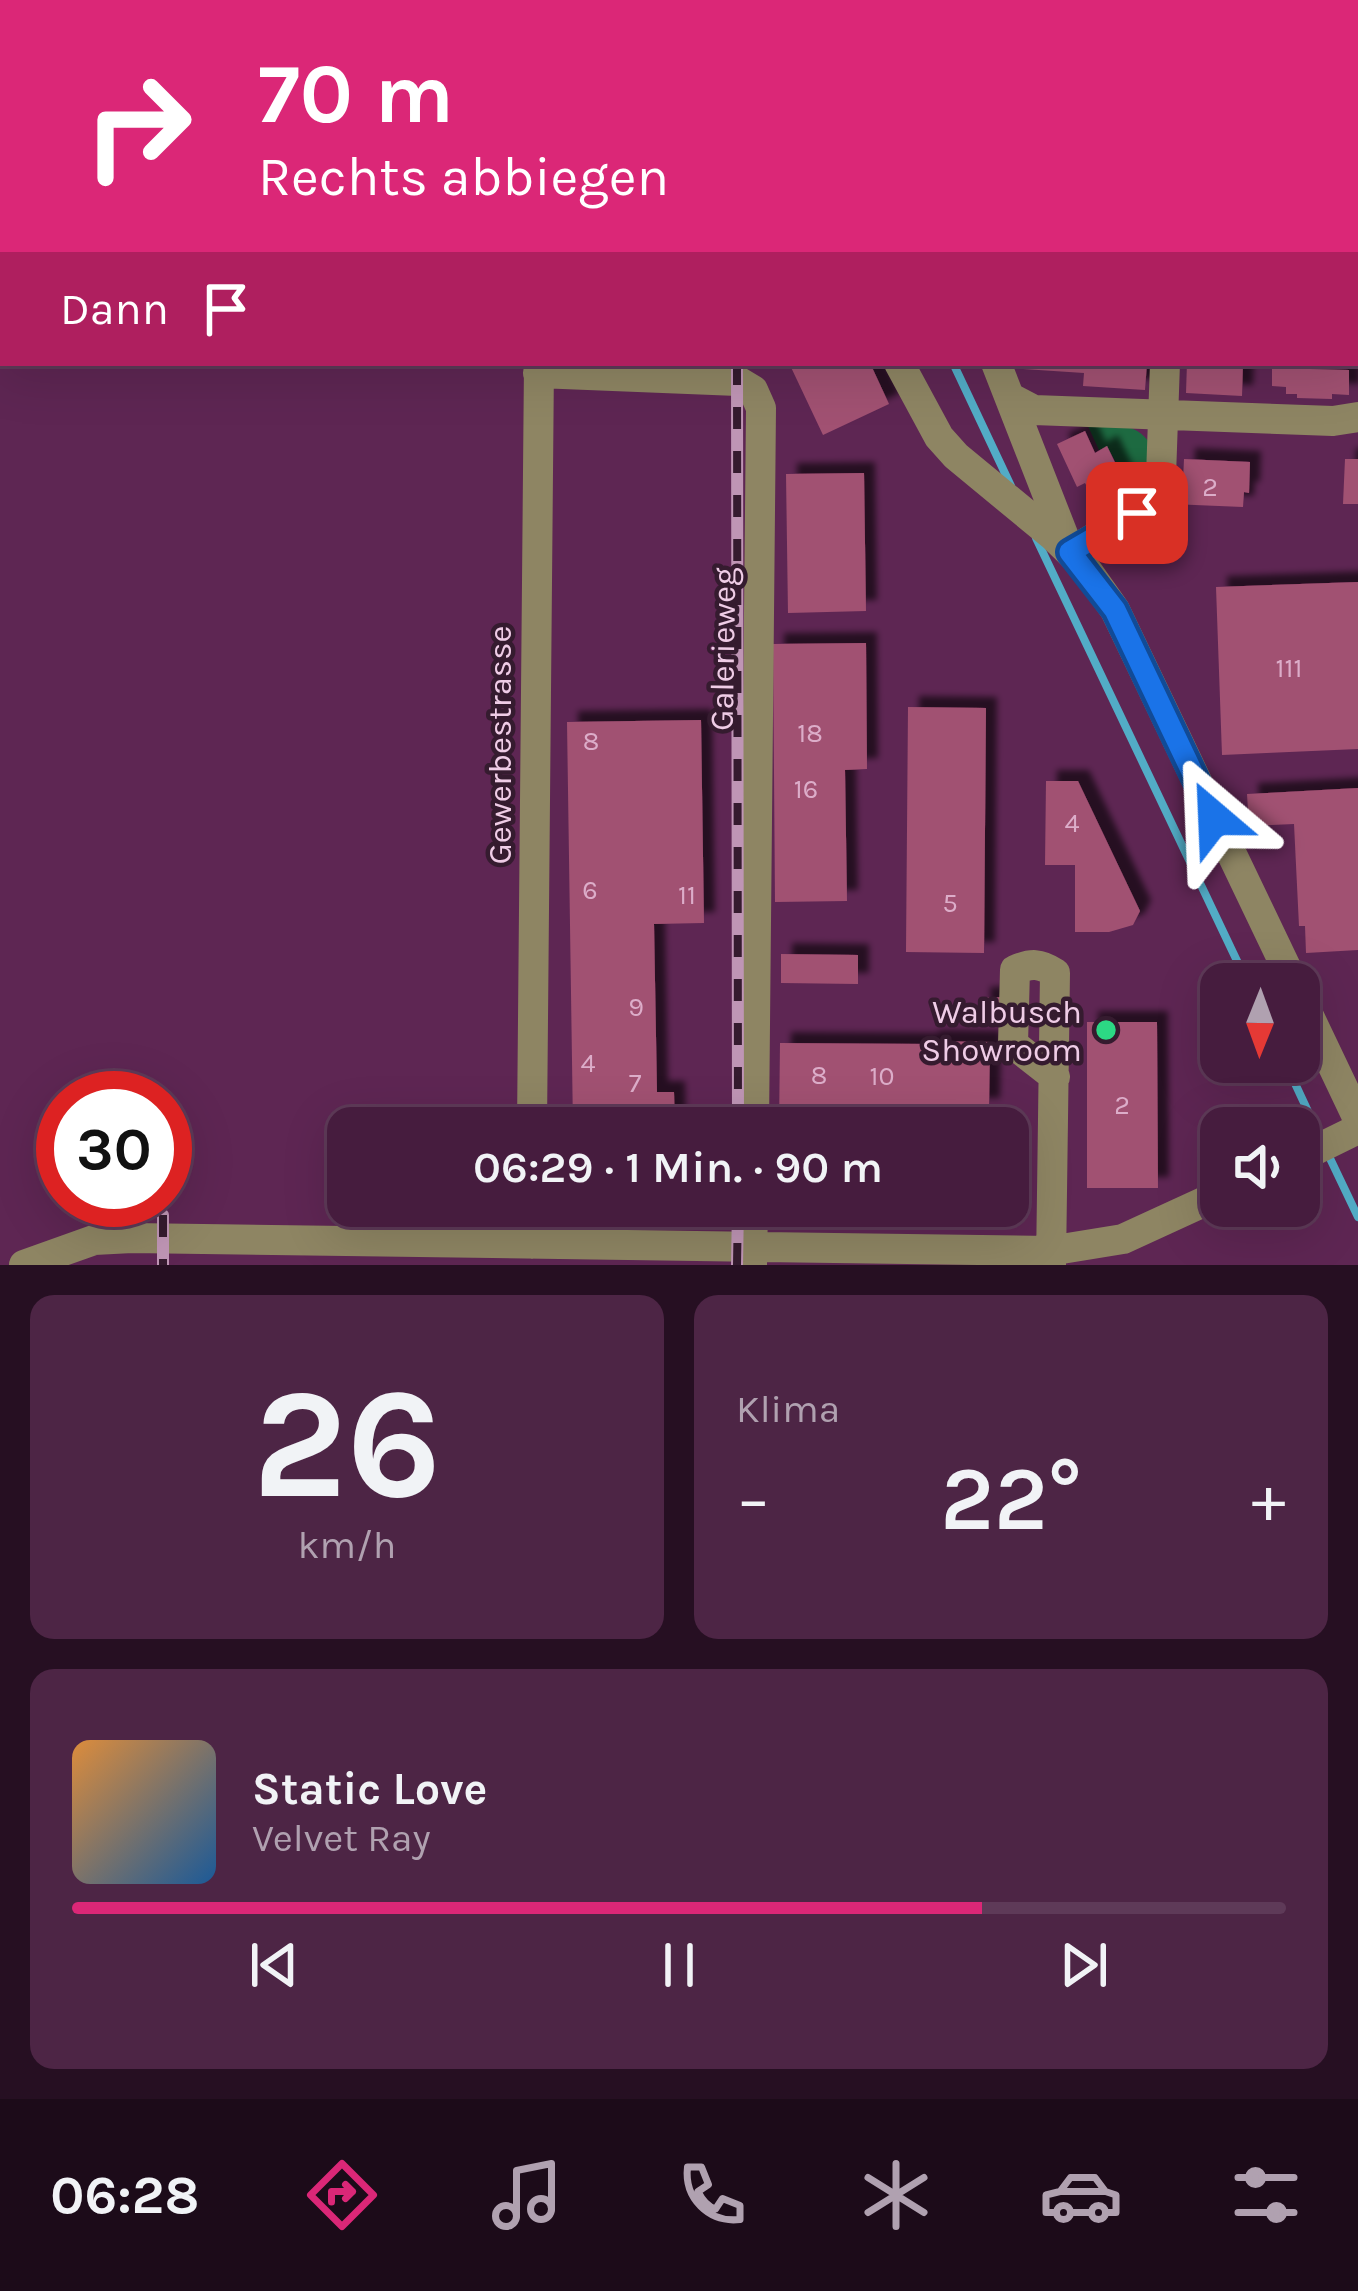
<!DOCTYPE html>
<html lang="de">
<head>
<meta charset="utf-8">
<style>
  :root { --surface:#461c3e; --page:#4d2545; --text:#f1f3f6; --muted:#b0a1b0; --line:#5e3a58; --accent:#db2777 }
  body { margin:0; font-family:Karla,sans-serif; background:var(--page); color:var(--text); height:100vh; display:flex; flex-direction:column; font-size:45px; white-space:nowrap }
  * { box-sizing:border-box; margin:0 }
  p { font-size:39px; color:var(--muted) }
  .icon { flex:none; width:66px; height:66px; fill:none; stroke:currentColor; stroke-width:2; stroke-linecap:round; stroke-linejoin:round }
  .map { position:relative; height:1265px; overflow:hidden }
  .drawer { display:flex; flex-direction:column; gap:30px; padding:30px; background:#260f22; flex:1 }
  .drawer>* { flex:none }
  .banner { position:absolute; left:0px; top:0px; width:1359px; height:366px; box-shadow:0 12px 48px #0002,0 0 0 3px var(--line); background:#db2777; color:#fff; overflow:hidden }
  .needle { width:78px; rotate:181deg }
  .fabs { position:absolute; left:1200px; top:963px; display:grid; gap:24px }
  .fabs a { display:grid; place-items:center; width:120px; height:120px; border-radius:24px; background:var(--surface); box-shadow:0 12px 48px #0002,0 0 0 3px var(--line); font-size:60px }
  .speed { position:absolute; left:36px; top:1071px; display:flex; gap:24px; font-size:60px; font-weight:700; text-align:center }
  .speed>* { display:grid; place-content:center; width:156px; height:156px; border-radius:50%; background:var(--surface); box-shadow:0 12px 48px #0002,0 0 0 3px var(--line); line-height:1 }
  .speed .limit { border:18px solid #d22; background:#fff; color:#111 }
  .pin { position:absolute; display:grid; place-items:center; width:102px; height:102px; color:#fff; margin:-51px; border-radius:24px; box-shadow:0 6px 18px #0006 }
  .me { position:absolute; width:132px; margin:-66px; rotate:334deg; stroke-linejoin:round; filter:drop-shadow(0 0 9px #0008) }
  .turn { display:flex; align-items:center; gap:42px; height:252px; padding:0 60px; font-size:54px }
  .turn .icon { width:156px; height:156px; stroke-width:2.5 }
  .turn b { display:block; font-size:84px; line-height:102px }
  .then { display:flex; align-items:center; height:114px; padding:0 60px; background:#0003; gap:24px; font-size:45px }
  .big { font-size:90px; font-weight:600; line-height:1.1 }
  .drawer .widget { flex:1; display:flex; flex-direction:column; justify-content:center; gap:18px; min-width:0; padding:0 42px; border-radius:24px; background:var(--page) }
  .drawer .dial { align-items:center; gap:0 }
  .dial b { font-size:156px; line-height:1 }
  .song { display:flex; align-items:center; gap:36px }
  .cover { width:144px; height:144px; border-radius:18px; background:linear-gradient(135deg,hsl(30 70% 55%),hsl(210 70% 35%)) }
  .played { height:12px; border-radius:6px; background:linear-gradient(90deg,var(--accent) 75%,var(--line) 75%) }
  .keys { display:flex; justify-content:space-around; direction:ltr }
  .heat { display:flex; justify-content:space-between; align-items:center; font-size:66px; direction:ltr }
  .drawer .tiles { flex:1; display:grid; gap:30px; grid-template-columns:1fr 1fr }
  .widget:last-child { grid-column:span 2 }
  .trip { position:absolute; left:327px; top:1107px; width:702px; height:120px; border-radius:24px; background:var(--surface); box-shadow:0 12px 48px #0002,0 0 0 3px var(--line); font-weight:600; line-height:120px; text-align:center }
  .menu { display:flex; height:192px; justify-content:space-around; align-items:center; background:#1c0b19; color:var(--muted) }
  .menu .icon { width:84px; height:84px }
  .menu .active { color:var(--accent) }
  .menu b { font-size:54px; color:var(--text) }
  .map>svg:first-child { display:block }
</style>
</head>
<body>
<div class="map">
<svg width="1358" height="1265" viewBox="0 0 1358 1265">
  <defs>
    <filter id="shadow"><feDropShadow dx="11" dy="-11" stdDeviation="3" flood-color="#0009"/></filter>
  </defs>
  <rect width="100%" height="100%" fill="#5e2653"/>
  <path fill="#1d6a41" d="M 1087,424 C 1116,425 1139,421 1154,450 L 1143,487 L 1129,484 L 1107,447 L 1099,450 Z"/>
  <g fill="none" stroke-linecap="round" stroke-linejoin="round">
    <path stroke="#52acc6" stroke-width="8" d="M 781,0 L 782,3
      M 953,363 L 1011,486
      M 1036,538 L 1248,984
      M 1285,1062 L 1320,1137
      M 1326,1150 L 1358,1217"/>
  </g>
  <path fill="#a15172" filter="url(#shadow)" d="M 789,363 L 870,363 L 889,404 L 823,435 Z
    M 1023,363 L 1147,363 L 1145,390 L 1083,386 L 1084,373 L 1023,369 Z
    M 1187,363 L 1243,363 L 1242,396 L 1186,393 Z
    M 1272,363 L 1310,363 L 1310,369 L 1349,370 L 1349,395 L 1332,394 L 1332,399 L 1297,398 L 1297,394 L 1286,394 L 1286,387 L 1272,386 Z
    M 1085,431 L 1095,453 L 1107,446 L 1126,485 L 1097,505 L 1085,483 L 1077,487 L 1057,444 Z
    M 1184,459 L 1250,462 L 1249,493 L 1244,492 L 1243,507 L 1171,504 L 1172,482 L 1183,482 Z
    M 1345,459 L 1358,459 L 1358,504 L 1343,504 Z
    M 864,473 L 866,611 L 788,613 L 786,474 Z
    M 1358,582 L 1358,749 L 1222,755 L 1216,587 Z
    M 866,643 L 867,769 L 845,770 L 847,901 L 775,902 L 773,644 Z
    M 908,707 L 986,708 L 984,953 L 906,952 Z
    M 701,720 L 704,923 L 654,924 L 657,1092 L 674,1092 L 675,1128 L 573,1128 L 567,722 Z
    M 1046,781 L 1078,781 L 1140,911 L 1133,925 L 1109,932 L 1075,932 L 1075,865 L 1045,865 Z
    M 1358,788 L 1358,950 L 1306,953 L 1305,926 L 1299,926 L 1294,824 L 1249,826 L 1247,794 Z
    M 781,954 L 858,955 L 858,984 L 781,983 Z
    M 1003,997 L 1003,1024 L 980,1024 L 979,998 Z
    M 1087,1022 L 1157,1022 L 1158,1188 L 1087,1188 Z
    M 928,1041 L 990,1042 L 989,1109 L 927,1109 L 927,1117 L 825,1115 L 824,1128 L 779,1128 L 780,1043 L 928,1044 Z
    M 770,1206 L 829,1206 L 829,1218 L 770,1217 Z"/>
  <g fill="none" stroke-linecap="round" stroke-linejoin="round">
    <path stroke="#8e8563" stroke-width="30" d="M 547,0 L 547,3
      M 728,0 L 730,3
      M 819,0 L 820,3
      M 967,3 L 967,0
      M 1172,3 L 1172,0
      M 0,72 L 3,72
      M 1356,91 L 1358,91
      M 0,256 L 3,256
      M 899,363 L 939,437 L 956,456 L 1053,536 L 1084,566 L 1115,610 L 1294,984
      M 996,363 L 1066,542
      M 538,373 L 738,381 L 753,390 L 761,408 L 754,1128
      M 1013,399 L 1034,410 L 1333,421 L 1358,417
      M 1070,552 L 1137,513 L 1161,476 L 1165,363
      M 1299,995 L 1358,1119
      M 532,1128 L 539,363
      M 1299,1158 L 1358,1129
      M 532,1244 L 532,1206
      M 24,1265 L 94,1240 L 132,1238 L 1049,1251 L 1123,1239 L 1221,1194
      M 752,1265 L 753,1206
      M 1051,1265 L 1055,973 C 1040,963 1031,963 1015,970 L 1013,1044 L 1055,1077"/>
    <g stroke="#bf95b5" stroke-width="12">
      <path id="rail" d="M 611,0 L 613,3
        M 737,363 L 738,1128
        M 163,1215 L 163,1265
        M 737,1265 L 738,1206"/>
    </g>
    <use href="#rail" stroke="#351b2f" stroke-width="8" stroke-dasharray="22" stroke-linecap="butt"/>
  </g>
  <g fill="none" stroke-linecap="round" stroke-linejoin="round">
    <g stroke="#114b97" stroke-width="30">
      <path id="route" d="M 1137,513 L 1070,552 L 1115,610 L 1214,818"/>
    </g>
    <use href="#route" stroke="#1a73e8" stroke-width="21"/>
  </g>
  <circle fill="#2cd884" stroke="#351b2f" stroke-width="4.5" cx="1106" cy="1030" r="12"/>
  <g text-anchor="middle" stroke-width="9" stroke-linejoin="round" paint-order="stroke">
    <g font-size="27" fill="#dcadc9">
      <text x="1210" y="496">2</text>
      <text x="1289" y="677">111</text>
      <text x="810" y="742">18</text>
      <text x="591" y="750">8</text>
      <text x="806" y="798">16</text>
      <text x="1072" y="832">4</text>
      <text x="590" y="899">6</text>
      <text x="687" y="904">11</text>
      <text x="950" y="912">5</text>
      <text x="636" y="1016">9</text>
      <text x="588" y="1072">4</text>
      <text x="819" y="1084">8</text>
      <text x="882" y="1085">10</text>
      <text x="635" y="1092">7</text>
      <text x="1122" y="1114">2</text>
    </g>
    <g font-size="33" fill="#efcce6" stroke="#351b2f">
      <text transform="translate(722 649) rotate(-89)" y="12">Galerieweg</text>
      <text transform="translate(499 745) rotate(-90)" y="12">Gewerbestrasse</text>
    </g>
    <g font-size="33" fill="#efcce6" stroke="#351b2f" text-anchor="end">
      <text x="1082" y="1023">Walbusch<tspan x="1082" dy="38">Showroom</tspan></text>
    </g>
  </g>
</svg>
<div class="fabs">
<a><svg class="needle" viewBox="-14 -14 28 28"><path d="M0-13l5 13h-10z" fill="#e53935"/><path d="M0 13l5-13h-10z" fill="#b0a1b0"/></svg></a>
<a><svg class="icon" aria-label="sound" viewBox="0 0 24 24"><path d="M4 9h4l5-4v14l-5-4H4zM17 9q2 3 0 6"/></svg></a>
</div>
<div class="speed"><div class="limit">30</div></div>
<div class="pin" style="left:1137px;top:513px;background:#d93025"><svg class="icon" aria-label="arrive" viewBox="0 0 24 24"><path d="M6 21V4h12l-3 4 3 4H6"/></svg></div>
<svg class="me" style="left:1214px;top:818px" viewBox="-20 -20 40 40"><path d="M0-17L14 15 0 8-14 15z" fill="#1a73e8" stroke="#fff" stroke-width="4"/></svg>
<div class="trip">06:29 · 1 Min. · 90 m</div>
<div class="banner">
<div class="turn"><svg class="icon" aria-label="right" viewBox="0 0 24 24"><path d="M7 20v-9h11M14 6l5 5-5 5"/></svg><div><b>70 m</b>Rechts abbiegen</div></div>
<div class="then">Dann<svg class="icon" aria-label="arrive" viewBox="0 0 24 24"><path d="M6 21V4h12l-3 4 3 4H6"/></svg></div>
</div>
</div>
<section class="drawer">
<div class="tiles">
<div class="widget dial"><b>26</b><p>km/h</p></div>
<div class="widget"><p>Klima</p>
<div class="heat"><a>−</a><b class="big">22°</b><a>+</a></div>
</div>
<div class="widget">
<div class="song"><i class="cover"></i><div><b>Static Love</b><p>Velvet Ray</p></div></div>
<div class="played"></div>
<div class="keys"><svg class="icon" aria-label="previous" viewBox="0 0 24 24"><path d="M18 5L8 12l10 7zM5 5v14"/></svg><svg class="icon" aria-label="pause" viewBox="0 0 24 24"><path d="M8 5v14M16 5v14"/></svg><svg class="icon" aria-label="next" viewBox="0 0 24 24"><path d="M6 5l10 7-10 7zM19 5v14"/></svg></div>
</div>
</div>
</section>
<nav class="menu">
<b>06:28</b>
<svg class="icon active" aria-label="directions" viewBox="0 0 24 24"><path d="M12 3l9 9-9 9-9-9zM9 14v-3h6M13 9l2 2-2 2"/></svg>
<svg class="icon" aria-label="music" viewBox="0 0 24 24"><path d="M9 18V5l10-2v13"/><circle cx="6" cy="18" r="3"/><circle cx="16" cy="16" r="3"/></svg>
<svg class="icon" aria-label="phone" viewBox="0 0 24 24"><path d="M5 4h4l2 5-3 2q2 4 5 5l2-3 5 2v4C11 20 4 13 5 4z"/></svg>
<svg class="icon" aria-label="climate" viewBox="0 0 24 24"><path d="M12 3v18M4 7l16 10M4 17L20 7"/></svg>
<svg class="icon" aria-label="car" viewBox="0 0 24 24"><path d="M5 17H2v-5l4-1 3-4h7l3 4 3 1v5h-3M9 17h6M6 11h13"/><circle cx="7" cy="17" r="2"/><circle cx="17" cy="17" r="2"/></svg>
<svg class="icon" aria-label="filters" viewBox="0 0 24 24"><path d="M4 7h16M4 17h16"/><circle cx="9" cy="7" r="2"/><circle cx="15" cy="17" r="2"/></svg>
</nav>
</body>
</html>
